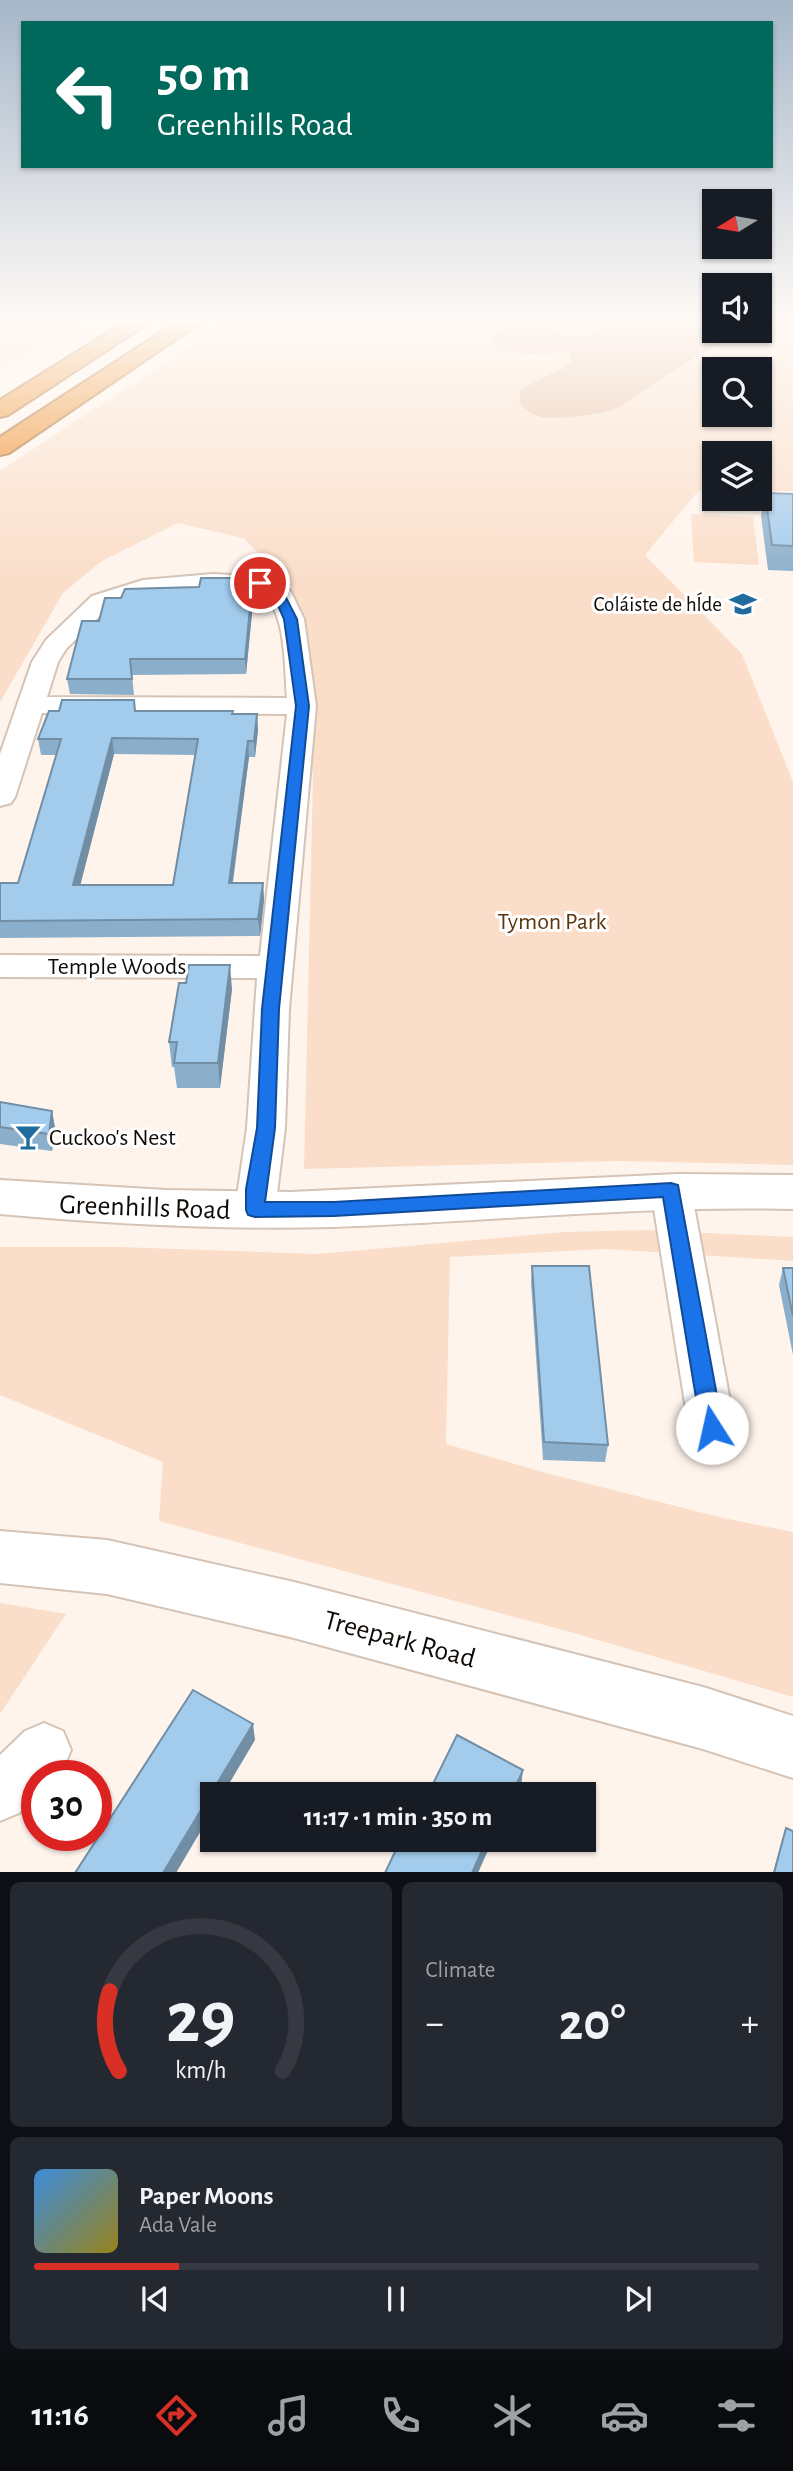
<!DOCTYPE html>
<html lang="en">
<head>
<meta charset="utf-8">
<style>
  :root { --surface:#171b24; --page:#242831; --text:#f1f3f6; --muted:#9ea1a6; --line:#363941; --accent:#d93025 }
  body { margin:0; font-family:"Alegreya Sans",sans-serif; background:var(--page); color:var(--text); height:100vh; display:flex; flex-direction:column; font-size:26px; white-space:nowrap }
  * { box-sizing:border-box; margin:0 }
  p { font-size:23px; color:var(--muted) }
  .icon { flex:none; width:38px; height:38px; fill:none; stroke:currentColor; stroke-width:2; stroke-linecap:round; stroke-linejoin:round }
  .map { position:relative; height:1872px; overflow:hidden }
  .drawer { display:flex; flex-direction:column; gap:10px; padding:10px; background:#0d0f14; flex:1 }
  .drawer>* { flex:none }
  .top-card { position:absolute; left:21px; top:21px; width:752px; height:147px; border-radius:0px; box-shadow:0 2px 5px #0004; background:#00695c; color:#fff; overflow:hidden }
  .needle { width:46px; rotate:259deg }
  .tools { position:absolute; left:702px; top:189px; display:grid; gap:14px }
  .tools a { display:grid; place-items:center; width:70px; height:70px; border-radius:0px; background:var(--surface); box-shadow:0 2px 5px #0004; font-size:35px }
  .speed { position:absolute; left:21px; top:1760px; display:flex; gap:14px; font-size:35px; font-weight:700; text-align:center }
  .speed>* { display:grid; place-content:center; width:91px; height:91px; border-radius:50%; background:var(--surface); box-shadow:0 2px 5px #0004; line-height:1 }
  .speed .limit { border:10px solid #d22; background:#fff; color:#111 }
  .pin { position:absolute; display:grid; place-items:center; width:60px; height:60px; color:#fff; margin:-30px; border:4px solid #fff; border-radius:50%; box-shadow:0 2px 7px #0007 }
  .me { position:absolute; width:77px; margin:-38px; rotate:350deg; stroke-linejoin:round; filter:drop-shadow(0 0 5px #0008) }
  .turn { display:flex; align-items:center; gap:24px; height:147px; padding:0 21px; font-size:32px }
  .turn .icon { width:91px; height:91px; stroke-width:2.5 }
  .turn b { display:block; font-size:49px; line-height:60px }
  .big { font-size:52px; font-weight:600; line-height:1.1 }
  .drawer .card { flex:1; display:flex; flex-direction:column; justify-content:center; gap:10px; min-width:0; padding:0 24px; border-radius:10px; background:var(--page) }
  .drawer .dial { align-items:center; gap:0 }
  .dial svg { height:182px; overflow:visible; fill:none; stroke:var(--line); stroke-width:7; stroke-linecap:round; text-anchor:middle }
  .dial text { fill:var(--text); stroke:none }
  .song { display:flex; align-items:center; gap:21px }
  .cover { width:84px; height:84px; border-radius:10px; background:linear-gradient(135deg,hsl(210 70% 55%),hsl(50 70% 35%)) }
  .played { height:7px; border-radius:4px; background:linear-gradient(90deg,var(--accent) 20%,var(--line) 20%) }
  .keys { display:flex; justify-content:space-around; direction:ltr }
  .heat { display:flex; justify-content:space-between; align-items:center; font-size:38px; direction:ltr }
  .drawer .tiles { flex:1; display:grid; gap:10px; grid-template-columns:1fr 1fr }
  .card:last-child { grid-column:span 2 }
  .trip { position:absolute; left:200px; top:1782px; width:396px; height:70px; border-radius:0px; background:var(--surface); box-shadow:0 2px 5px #0004; font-weight:600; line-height:70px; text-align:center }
  .tab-bar { display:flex; height:112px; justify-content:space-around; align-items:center; background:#090b0e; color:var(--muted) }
  .tab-bar .icon { width:49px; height:49px }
  .tab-bar .active { color:var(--accent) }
  .tab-bar b { font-size:32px; color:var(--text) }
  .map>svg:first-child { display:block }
</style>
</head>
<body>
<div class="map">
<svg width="793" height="1873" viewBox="0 0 793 1873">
  <rect width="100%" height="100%" fill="#fff4ec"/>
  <path fill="#fadec9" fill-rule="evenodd" d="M 0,320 L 85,320 L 0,369 Z
    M 230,320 L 714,320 L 714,331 L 760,331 L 760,320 L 793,320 L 793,491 L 760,491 L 760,453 L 714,453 L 714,491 L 698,491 L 645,555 L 742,654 L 793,782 L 793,1165 L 618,1161 L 304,1169 L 313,776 L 290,582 L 243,538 L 178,523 L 102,561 L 63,593 L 0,702 L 0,471 ZM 714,369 L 760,369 L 760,415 L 714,415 Z
    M 691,514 L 753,517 L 759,565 L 694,562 Z
    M 645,1230 L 793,1237 L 793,1261 L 606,1249 L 450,1257 L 446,1444 L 546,1473 L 723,1518 L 793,1532 L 793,1697 L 574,1633 L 159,1521 L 163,1462 L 0,1395 L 0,1247 L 120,1247 L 317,1254 L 565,1232 Z
    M 0,1603 L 66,1614 L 0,1714 Z"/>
  <path fill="#e4bb9b" d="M 604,320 L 662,320 L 674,329 L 696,327 L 703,320 L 714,320 L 714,331 L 741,334 L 694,357 L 616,409 C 603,414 555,420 542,417 C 532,415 525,409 519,402 L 521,389 L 572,363 L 569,353 L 527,354 L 507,352 L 494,347 L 490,337 C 508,324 526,320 548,322 L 550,328 C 572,341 588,338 608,324 Z"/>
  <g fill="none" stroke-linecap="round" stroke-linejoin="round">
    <g stroke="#d5c3b6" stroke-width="4">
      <path id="minor" d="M 213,574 L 269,577 L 278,579 L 291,592 L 304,619 L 316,706 L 289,1009 L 285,1128 L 275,1210 L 269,1221 L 255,1225 L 241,1221 L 235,1210 L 247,1128 L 257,978 L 0,977 L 0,955 L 260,956 L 287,714 L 42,713 L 15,797 L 11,803 L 0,806 L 0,754 L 32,662 L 46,640 L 92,596 L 143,580 ZM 213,588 L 262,591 C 287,616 284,664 287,698 L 47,697 L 58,662 L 66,649 L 110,606 L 146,594 Z
        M 671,1175 L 685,1179 L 691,1190 L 735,1428 L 728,1442 L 712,1448 L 696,1442 L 689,1428 L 651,1190 L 657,1179 Z
        M 44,1723 L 63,1731 L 71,1750 L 63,1769 L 56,1776 L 37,1776 L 37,1796 L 19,1813 L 0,1821 L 0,1755 L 25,1731 Z"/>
    </g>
    <g stroke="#d5c3b6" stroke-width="4">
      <path id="tertiary" d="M 0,1531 L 107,1540 L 294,1582 L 703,1687 L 793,1716 L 793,1778 L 703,1749 L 294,1638 L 107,1594 L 0,1583 Z"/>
    </g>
    <g stroke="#d5c3b6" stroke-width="4">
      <path id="secondary" d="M 678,1174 L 793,1175 L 793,1209 C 639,1205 487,1222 333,1227 C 222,1230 111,1224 0,1214 L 0,1180 L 166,1190 L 291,1192 Z"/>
    </g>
    <g stroke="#9f5c15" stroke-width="4">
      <path id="motorway" d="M 128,320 L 153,320 L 8,415 L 0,417 L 0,400 Z
        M 180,320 L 204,320 L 9,453 L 0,455 L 0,437 Z"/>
    </g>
    <use href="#minor" fill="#fff" fill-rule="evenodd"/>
    <use href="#tertiary" fill="#fff" fill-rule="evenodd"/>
    <use href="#secondary" fill="#fff" fill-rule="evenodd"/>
    <use href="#motorway" fill="#ec871d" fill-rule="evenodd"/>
  </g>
  <path fill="#8bafcb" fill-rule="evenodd" d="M 765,493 L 793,494 L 793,571 L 768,570 L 761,516 Z
    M 253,578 L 254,593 L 246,674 L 132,675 L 134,695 L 70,694 L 67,679 L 99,621 L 121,598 L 199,587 Z
    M 135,711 L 257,714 L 258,730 L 255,757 L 249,757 L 233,883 L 263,883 L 264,900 L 260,936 L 0,938 L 0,883 L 18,883 L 56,755 L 41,755 L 38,739 ZM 114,754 L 195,755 L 173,885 L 80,885 Z
    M 232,989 L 220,1088 L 177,1088 L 174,1067 L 172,1067 L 169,1042 Z
    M 0,1102 L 52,1111 L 55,1128 L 52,1151 L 0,1144 Z
    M 532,1266 L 608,1445 L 605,1462 L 543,1460 L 531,1283 Z
    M 783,1268 L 793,1268 L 793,1355 L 779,1285 Z
    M 786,1828 L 793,1873 L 773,1873 L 781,1844 Z"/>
  <path fill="#718ea5" d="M 253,578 L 254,593 L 246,674 L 245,659 Z
    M 257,714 L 258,730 L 255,757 L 254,741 Z
    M 112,738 L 114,754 L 76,902 L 73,885 Z
    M 248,741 L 249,757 L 230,900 L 229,883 Z
    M 263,883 L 264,900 L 260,936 L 258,919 Z
    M 230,965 L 232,989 L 220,1088 L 218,1063 Z
    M 52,1111 L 55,1128 L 52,1151 L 49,1134 Z
    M 253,1724 L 255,1740 L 223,1794 L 212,1794 L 212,1812 L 176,1873 L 163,1873 Z
    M 523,1770 L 521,1786 L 518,1794 L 512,1794 Z
    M 487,1839 L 493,1839 L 478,1873 L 472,1873 Z"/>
  <path fill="#a2cbec" stroke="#718ea5" stroke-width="2" fill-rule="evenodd" d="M 765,493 L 793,494 L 793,546 L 772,545 Z
    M 201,578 L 253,578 L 245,659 L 130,659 L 132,679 L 67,679 L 82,621 L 99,621 L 105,598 L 121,598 L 125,589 L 199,587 Z
    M 62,700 L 134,700 L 135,711 L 233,711 L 232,714 L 257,714 L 254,741 L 248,741 L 229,883 L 263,883 L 258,919 L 0,921 L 0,883 L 18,883 L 61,739 L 38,739 L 49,711 L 59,711 ZM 112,738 L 198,739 L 173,885 L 73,885 Z
    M 189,965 L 230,965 L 218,1063 L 174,1063 L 177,1042 L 169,1042 L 179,983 L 186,983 Z
    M 0,1102 L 52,1111 L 49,1134 L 0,1127 Z
    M 532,1266 L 589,1266 L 608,1445 L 544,1442 Z
    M 783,1268 L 793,1268 L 793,1316 Z
    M 193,1690 L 253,1724 L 163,1873 L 75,1873 Z
    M 457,1735 L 523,1770 L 512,1794 L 428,1794 Z
    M 786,1828 L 793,1831 L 793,1873 L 774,1873 Z
    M 401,1839 L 487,1839 L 472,1873 L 385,1873 Z"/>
  <linearGradient id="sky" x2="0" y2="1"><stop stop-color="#a6b7c9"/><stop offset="0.55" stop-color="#fffaf6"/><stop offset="1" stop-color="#fffaf6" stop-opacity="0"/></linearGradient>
  <rect width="793" height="582" fill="url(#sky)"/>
  <path fill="#1a73e8" stroke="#114b97" stroke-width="2" d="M 260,579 L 273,582 L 281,588 L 297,619 L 309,706 L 279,1009 L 275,1128 L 265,1202 L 334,1202 L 671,1183 L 678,1185 L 723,1428 L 720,1434 L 712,1437 L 705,1434 L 701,1428 L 663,1197 L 334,1216 L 255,1217 L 248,1215 L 246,1210 L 246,1189 L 257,1128 L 262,1009 L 296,706 L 284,619 L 272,592 L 254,583 Z"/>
  <defs>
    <g id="school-bare" transform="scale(2.1)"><path d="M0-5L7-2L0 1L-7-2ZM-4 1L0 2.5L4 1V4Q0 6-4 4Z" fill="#206b9e" stroke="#fff" stroke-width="2.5" paint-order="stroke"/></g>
    <g id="bar-bare" transform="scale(2.1)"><path d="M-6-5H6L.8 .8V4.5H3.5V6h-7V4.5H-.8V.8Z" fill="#206b9e" stroke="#fff" stroke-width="2.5" paint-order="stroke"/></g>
  </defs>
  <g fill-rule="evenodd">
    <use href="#school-bare" x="743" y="604"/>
    <use href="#bar-bare" x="28" y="1137"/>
  </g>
  <g text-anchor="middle" stroke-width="6" stroke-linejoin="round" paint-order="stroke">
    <g font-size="21" fill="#100b07" stroke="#fff" text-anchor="end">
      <text x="722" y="611">Coláiste de hÍde</text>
    </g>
    <g font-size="24" fill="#5c340f" stroke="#fff">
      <text x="552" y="929">Tymon Park</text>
    </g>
    <g font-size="24" fill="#100b07" stroke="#fff">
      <text x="117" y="974">Temple Woods</text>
    </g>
    <g font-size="24" fill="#100b07" stroke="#fff" text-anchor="start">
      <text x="49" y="1145">Cuckoo's Nest</text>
    </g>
    <g font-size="28" fill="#100b07" stroke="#fff">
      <text transform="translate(145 1206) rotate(2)" y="10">Greenhills Road</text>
      <text transform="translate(400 1638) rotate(15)" y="10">Treepark Road</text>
    </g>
  </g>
</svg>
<div class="tools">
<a><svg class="needle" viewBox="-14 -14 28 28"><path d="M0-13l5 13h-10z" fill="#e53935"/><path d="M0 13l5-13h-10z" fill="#9ea1a6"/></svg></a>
<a><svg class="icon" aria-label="sound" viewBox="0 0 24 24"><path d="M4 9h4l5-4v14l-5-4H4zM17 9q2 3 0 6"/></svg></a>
<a><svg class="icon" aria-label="search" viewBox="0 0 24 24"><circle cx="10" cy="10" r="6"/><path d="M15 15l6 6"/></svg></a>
<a><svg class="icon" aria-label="layers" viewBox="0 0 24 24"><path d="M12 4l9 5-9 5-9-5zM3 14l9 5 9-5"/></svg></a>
</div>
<div class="speed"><div class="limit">30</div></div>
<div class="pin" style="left:260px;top:583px;background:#d93025"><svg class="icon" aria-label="arrive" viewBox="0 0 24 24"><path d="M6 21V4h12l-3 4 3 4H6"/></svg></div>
<svg class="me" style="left:712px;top:1428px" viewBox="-20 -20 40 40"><circle r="19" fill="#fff"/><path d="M0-13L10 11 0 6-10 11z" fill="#1a73e8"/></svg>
<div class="trip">11:17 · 1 min · 350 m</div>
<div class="top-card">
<div class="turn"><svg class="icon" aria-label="left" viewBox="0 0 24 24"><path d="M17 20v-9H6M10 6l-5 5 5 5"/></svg><div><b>50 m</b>Greenhills Road</div></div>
</div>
</div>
<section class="drawer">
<div class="tiles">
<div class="card dial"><svg viewBox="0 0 100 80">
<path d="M14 69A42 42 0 1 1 86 69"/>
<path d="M14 69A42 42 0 0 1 10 34" stroke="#d93025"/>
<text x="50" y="56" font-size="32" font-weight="700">29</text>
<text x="50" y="72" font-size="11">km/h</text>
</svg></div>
<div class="card"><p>Climate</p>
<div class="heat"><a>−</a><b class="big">20°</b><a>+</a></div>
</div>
<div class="card">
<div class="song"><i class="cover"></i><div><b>Paper Moons</b><p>Ada Vale</p></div></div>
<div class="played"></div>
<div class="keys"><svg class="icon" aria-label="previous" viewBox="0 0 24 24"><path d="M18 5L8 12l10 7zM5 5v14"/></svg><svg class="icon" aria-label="pause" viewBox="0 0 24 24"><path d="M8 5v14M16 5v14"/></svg><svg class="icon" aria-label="next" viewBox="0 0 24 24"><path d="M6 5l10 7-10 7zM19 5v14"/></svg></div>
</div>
</div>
</section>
<nav class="tab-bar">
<b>11:16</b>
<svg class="icon active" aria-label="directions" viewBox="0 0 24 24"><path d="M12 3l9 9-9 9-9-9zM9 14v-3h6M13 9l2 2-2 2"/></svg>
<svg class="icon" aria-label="music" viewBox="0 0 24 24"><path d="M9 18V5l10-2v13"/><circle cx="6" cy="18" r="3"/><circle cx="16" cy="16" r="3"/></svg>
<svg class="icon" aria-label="phone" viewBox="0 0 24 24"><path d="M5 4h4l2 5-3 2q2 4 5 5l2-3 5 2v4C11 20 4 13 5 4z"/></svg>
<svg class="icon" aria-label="climate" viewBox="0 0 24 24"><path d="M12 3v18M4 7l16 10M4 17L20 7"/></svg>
<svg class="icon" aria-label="car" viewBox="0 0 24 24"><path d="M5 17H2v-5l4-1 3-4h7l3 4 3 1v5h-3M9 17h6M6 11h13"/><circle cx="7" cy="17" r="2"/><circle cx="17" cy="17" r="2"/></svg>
<svg class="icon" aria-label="filters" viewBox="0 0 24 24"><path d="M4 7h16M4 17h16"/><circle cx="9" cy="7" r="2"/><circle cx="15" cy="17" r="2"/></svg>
</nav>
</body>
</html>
